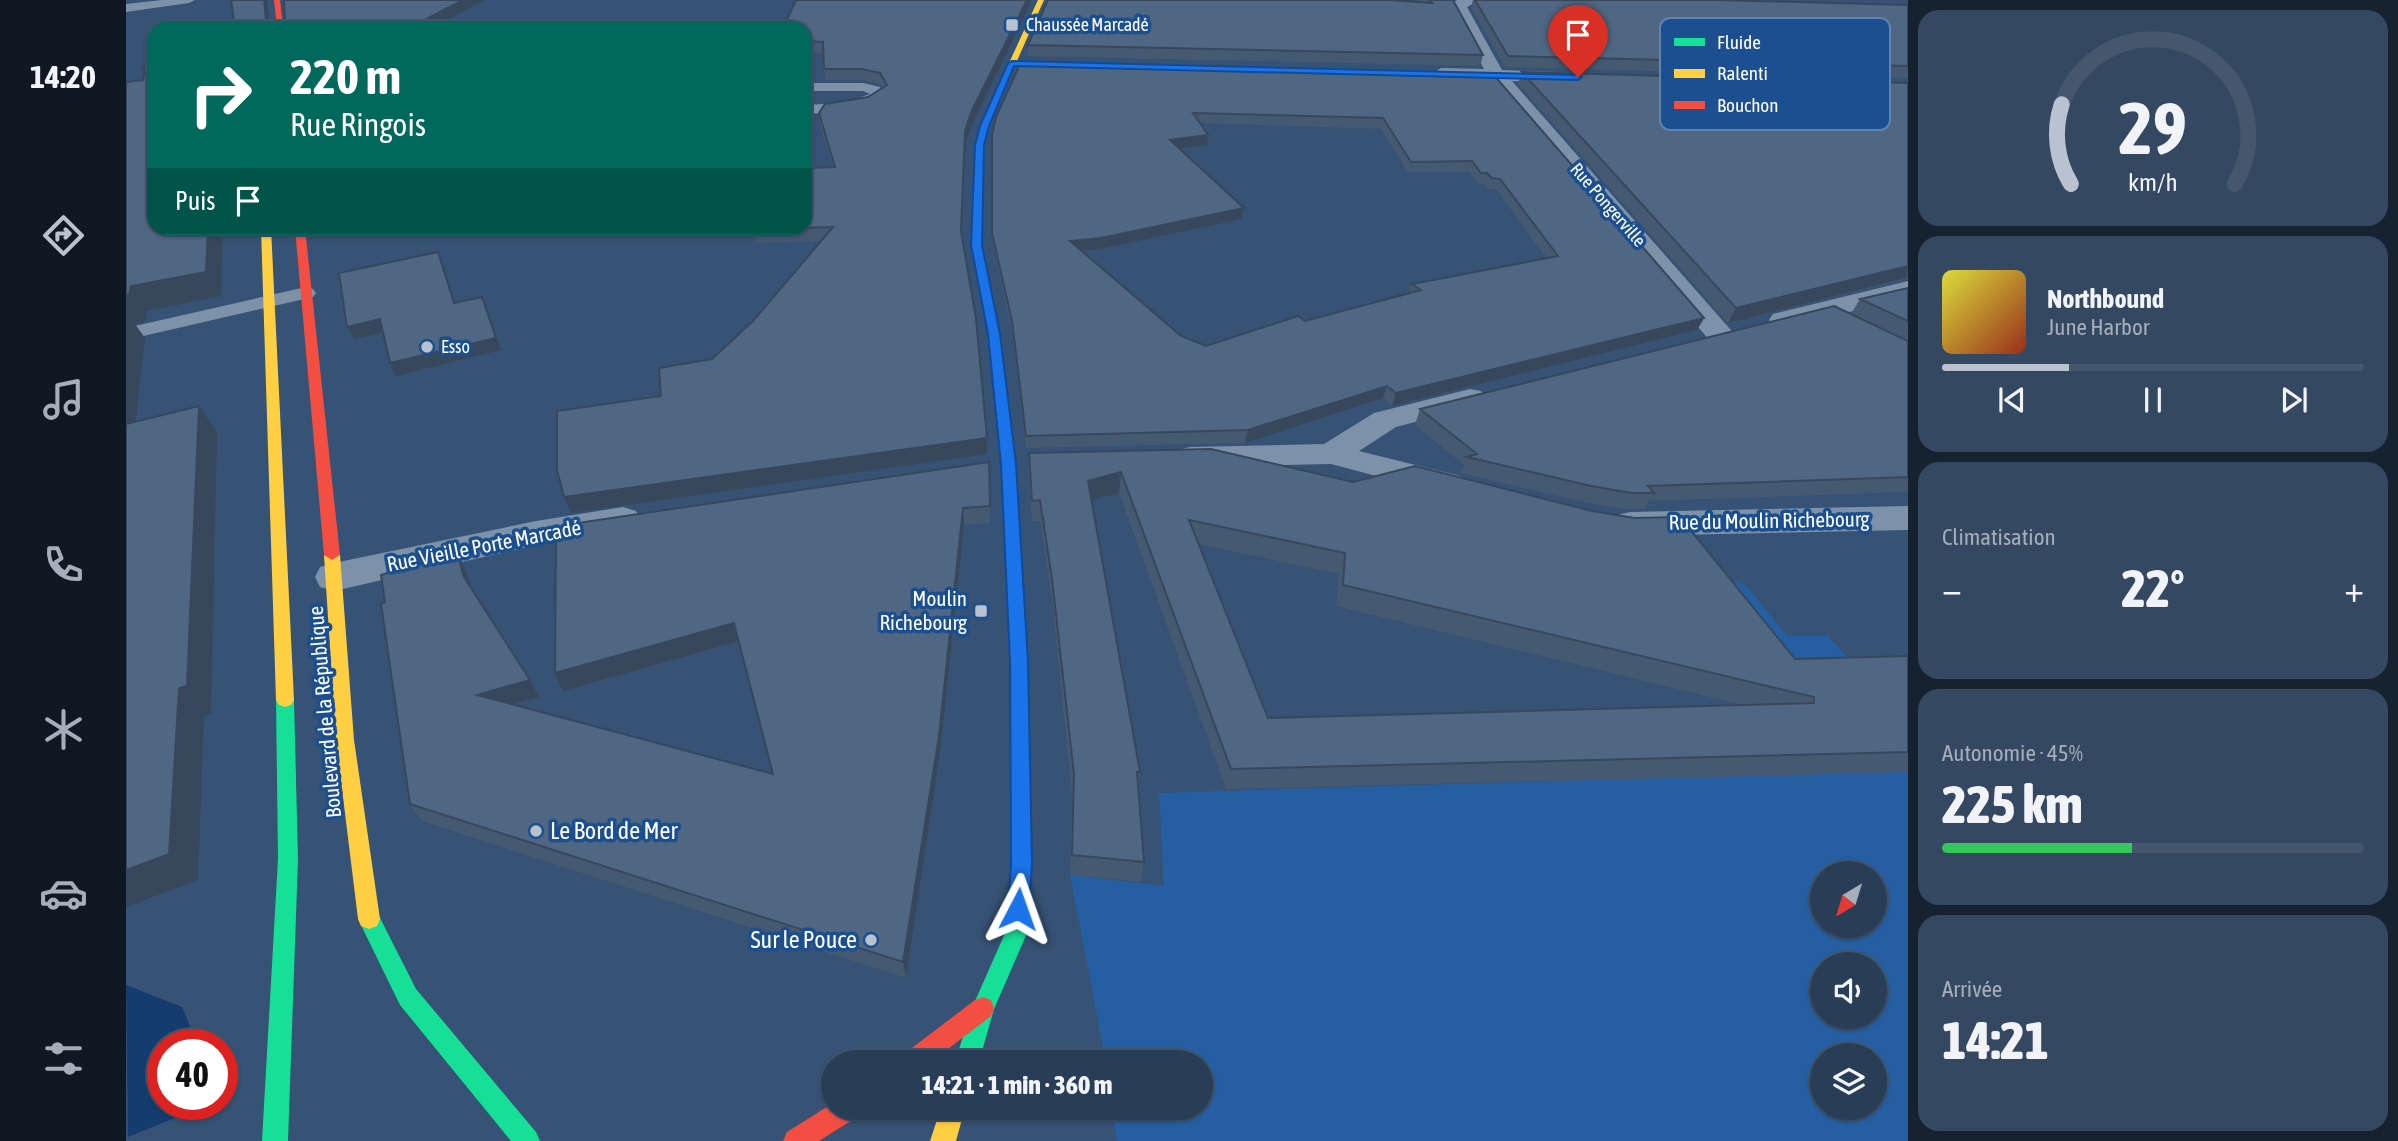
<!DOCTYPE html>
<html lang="fr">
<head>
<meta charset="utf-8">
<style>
  :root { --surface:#283e57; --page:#344961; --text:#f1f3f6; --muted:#a5aeba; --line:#44576d; --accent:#b9c2ce }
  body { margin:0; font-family:"Asap Condensed",sans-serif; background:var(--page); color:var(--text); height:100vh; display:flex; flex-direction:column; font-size:26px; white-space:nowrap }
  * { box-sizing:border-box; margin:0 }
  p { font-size:23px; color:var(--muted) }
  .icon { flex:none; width:38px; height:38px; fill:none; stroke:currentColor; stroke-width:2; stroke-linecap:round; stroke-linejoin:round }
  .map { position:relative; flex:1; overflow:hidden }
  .side { display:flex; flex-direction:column; gap:10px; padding:10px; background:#162230; width:490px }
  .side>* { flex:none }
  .guide { position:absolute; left:21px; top:21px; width:665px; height:214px; border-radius:21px; box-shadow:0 2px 5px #0004,0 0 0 2px var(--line); background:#00695c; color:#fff; overflow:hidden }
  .needle { width:46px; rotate:218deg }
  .buttons { position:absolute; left:1684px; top:861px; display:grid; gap:14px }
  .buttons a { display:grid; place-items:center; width:77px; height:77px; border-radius:50%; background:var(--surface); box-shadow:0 2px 5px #0004,0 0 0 2px var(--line); font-size:35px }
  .speed { position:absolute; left:21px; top:1029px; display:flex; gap:14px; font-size:35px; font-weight:700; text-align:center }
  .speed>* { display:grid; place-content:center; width:91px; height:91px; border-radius:50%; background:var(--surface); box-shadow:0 2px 5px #0004,0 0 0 2px var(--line); line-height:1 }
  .speed .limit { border:10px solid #d22; background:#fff; color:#111 }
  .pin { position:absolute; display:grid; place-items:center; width:60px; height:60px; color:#fff; margin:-72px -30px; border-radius:50% 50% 50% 0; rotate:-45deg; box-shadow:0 0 7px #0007 }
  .pin .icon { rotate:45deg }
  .me { position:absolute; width:77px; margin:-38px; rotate:4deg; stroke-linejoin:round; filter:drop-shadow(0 0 5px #0008) }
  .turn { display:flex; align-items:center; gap:24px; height:147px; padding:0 28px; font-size:32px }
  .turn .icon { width:91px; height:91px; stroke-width:2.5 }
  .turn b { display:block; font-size:49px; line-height:60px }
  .then { display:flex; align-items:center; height:66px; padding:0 28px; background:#0003; gap:14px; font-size:26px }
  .big { font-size:52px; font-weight:800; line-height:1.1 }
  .side .tile { flex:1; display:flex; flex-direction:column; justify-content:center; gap:10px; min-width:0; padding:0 24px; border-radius:21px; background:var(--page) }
  .side .dial { align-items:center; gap:0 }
  .dial svg { height:182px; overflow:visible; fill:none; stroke:var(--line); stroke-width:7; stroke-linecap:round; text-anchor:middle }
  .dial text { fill:var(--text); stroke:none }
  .song { display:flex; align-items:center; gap:21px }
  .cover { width:84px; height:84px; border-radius:10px; background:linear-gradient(135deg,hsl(60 70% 55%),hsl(10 70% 35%)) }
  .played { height:7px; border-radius:4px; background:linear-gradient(90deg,var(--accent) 30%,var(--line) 30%) }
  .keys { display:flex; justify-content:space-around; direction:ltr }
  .heat { display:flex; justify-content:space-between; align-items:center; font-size:38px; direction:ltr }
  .charge { height:10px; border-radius:5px; background:linear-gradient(90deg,#34c759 45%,var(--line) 0) }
  .trip { position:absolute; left:695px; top:1050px; width:392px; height:70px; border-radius:35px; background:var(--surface); box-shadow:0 2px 5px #0004,0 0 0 2px var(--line); font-weight:800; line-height:70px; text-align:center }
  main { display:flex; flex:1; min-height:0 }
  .dock { display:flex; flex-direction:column; width:126px; justify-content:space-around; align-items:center; background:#101923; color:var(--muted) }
  .dock .icon { width:49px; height:49px }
  .dock .selected { color:var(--accent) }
  .dock b { font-size:32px; color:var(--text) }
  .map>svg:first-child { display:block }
</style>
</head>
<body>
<main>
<nav class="dock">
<b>14:20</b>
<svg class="icon selected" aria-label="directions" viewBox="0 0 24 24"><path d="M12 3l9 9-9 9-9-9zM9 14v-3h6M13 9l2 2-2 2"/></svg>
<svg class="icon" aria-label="music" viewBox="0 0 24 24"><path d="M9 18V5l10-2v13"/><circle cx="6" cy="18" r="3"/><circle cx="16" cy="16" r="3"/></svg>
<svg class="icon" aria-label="phone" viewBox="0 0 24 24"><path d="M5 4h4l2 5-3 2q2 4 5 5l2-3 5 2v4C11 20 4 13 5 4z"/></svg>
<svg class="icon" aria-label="climate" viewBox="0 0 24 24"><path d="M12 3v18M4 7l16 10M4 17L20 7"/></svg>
<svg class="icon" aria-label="car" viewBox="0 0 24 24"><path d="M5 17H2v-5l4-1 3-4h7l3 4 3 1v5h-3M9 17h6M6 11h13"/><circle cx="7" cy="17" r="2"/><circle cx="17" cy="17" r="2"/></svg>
<svg class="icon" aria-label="filters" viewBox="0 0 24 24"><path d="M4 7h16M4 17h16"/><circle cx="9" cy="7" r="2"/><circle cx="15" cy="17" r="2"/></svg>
</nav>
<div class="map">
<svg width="1782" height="1141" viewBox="0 0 1782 1141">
  <rect width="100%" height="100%" fill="#365274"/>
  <path fill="#265fa1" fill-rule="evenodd" d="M 1562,565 L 1621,586 L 1661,636 L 1702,636 L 1782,724 L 1782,1141 L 991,1141 L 986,1108 L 1074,1108 L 1074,1062 L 980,1062 L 944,875 L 1038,886 L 1033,793 L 1723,772 ZM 1696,873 L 1748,873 L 1748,926 L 1696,926 ZM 1696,964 L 1748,964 L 1748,1017 L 1696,1017 ZM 1696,1055 L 1748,1055 L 1748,1108 L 1696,1108 Z"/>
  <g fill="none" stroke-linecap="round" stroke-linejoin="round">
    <path fill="#153c6e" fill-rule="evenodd" d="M 0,985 L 56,1007 L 72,1045 L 37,1045 L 37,1104 L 61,1104 L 56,1115 L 2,1137 Z"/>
    <path fill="#7d92a8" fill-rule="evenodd" d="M 36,0 L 69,0 L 63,3 L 0,12 L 0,4 Z
      M 679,83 L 737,83 L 754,87 L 759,96 C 741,115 704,114 679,113 L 679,105 L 717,103 L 744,94 L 737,91 L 679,91 Z
      M 180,287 L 187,289 L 190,293 L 187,297 L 0,340 L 0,328 Z"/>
    <path fill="#7d92a8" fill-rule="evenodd" d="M 1331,0 L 1354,0 L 1341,7 L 1376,70 L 1454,73 L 1456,77 L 1454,81 L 1447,83 L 1386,81 L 1604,329 L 1609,335 L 1604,341 L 1594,344 L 1584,341 L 1365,81 L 1308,78 L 1306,74 L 1315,68 L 1358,69 L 1324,5 Z
      M 1782,281 L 1782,297 L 1657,329 L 1647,326 L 1643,320 L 1647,314 Z
      M 1344,389 L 1355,391 L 1360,398 L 1355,405 L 1270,427 L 1233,451 L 1334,476 L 1340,484 L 1334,492 L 1322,495 L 1205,464 L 1064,467 L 1052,464 L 1047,457 L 1052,450 L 1064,447 L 1198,444 L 1248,413 Z
      M 1782,506 L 1782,530 L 1504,536 L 1491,533 L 1486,524 L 1491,515 L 1504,512 Z
      M 497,507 L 510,511 L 515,519 L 510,527 L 410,545 L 208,591 L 194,587 L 189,577 L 194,567 L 208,563 L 410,521 Z"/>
    <path fill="#16e098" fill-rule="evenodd" d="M 887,542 L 895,547 L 902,661 L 905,865 L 902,931 L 868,1009 L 853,1062 L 829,1062 L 846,1008 L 880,931 L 885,865 L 884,661 L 879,547 Z
      M 159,693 L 165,695 L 168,700 L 172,859 L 162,1141 L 136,1141 L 152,859 L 150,700 L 153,695 Z
      M 243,909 L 251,912 L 290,989 L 410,1132 L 414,1141 L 385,1141 L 274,1005 L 232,919 L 235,912 Z"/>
    <path fill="#ffcf43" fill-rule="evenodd" d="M 912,0 L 918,0 L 862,126 L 857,145 L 856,245 L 874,334 L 889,464 L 895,547 L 887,552 L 879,547 L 875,464 L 862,334 L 846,245 L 849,145 L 854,126 Z
      M 135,228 L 145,228 L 168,700 L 165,705 L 159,707 L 153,705 L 150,700 Z
      M 206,550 L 214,555 L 228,740 L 254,919 L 251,926 L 243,929 L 235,926 L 232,919 L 210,740 L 198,555 Z
      M 815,1108 L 839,1108 L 830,1141 L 804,1141 Z"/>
    <path fill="#f24e42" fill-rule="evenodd" d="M 148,0 L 154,0 L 157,28 L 151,28 Z
      M 169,228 L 179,228 L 214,555 L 206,560 L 198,555 Z
      M 857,997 L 865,1000 L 868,1008 L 865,1016 L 805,1062 L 774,1062 L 778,1054 L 849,1000 Z
      M 707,1103 L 707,1108 L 734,1108 L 731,1117 L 693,1141 L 657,1141 L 661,1132 Z"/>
  </g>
  <path fill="#455971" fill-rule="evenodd" d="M 670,0 L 906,0 L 846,125 L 839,145 L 836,237 L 861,438 L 861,454 L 445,513 L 438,497 L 535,396 L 586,359 L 627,321 L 695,241 L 630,243 L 627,229 L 707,167 L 694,125 L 693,113 L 742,97 L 756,87 L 755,84 L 737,80 L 699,80 L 697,53 L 679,52 L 679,28 Z
    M 1291,0 L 1327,0 L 1357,55 L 1354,66 L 902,56 L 902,45 L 1293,2 Z
    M 1347,0 L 1592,0 L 1782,5 L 1782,78 L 1379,67 L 1345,8 Z
    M 1396,72 L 1782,83 L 1782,279 L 1602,323 L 1392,84 Z
    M 1367,74 L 1578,318 L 1571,330 L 1266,406 L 1257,398 L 1119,443 L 900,448 L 886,333 L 867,245 L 866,135 ZM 1074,123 L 1255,129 L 1282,172 L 1343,172 L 1352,184 L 1357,184 L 1362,189 L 1370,189 L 1420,258 L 1286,284 L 1283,293 L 1179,321 L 1080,346 L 1055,336 L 956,251 L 974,249 L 1116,219 L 1118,208 L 1053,149 L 1081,145 Z
    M 1782,288 L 1782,492 L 1523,501 L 1518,509 L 1497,509 L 1457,502 L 1335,473 L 1338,465 L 1289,425 L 1294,409 L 1725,314 L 1734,299 Z
    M 1085,449 L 1669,659 L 1782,656 L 1782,772 L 1100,789 L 993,493 L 965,500 L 1014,772 L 1012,786 L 1018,862 L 1015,882 L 944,875 L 946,794 L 926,600 L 914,521 L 906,521 L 902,473 L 903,453 ZM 1072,544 L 1213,574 L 1210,606 L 1617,705 L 1142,718 Z
    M 863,462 L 864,523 L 838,525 L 814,753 L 780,978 L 296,821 L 284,804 L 340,570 L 346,589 L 404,680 L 413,697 L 387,705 L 647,774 L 613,641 L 437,691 Z"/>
  <path fill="#38485c" d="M 138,0 L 141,0 L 144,28 L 140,20 Z
    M 337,0 L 358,0 L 306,28 L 283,28 Z
    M 901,0 L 906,0 L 846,125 L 839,145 L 835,245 L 835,231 L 839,132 L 845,112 Z
    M 1082,135 L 1081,145 L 1043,150 L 1044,140 Z
    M 1118,208 L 1116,219 L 974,249 L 944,252 L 944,241 Z
    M 82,228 L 97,228 L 95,296 L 21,311 L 20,321 L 9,324 L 19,338 L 6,455 L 0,446 L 0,296 L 5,286 Z
    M 312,252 L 317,263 L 333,315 L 328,303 Z
    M 1782,266 L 1781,278 L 1602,323 L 1610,308 Z
    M 356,297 L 375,350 L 270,376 L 264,363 Z
    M 1578,318 L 1571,330 L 1266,406 L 1270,393 Z
    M 254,319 L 260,332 L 228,339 L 221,327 Z
    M 1261,386 L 1257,398 L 1119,443 L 1122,430 Z
    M 73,406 L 91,432 L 85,713 L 78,716 L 72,880 L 0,907 L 0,870 Z
    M 861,438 L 861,454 L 445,513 L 438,497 Z
    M 995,472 L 993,493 L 960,502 L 962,481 Z
    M 837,508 L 838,525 L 814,753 L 780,978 L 777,962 Z
    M 331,552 L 340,570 L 347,595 L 338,577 Z
    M 608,623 L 613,641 L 437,691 L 429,673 Z
    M 404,680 L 413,697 L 361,712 L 351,695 Z"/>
  <path fill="#506783" stroke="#38485c" stroke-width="2" fill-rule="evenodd" d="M 105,0 L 138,0 L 140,20 L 159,20 L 158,0 L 337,0 L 283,28 L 109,28 Z
    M 670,0 L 901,0 L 845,112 L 839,132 L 835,231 L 850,319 L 861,438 L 438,497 L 431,470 L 431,411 L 535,396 L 533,368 L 586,359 L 627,321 L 707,227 L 627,229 L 627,228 L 679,228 L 679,168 L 709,167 L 693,113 L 699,104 L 742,97 L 761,85 L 754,73 L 736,69 L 698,69 L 697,42 L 679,41 L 679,28 L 657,28 Z
    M 922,0 L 1264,0 L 1306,3 L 1303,0 L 1327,0 L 1357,55 L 902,45 Z
    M 1349,0 L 1592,0 L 1782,5 L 1782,66 L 1382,56 Z
    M 895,62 L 1367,74 L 1578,318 L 1270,393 L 1261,386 L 1122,430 L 900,436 L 886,321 L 866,233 L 866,135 L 870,117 ZM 1067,113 L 1257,118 L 1285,162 L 1346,161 L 1355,173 L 1361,173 L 1366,178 L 1374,179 L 1432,256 L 1286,284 L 1295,290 L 1179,321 L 1172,316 L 1080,346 L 1055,336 L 944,241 L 975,238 L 1118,208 L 1044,140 L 1082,135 Z
    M 28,66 L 28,228 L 82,228 L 80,272 L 5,286 L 3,295 L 0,296 L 0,82 L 17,80 L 19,70 L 17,68 Z
    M 1396,72 L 1782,83 L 1782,266 L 1610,308 Z
    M 312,252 L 328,303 L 356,297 L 370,338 L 264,363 L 254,319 L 221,327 L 213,273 Z
    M 1782,288 L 1782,321 L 1734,299 Z
    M 1708,306 L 1782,341 L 1782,477 L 1522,486 L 1528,493 L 1506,493 L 1465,486 L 1341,457 L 1351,454 L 1294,409 Z
    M 73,406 L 61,686 L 53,688 L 43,854 L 0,870 L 0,424 Z
    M 1085,449 L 1227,482 L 1289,466 L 1466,511 L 1509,518 L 1554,517 L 1669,659 L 1782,656 L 1782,752 L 1105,769 L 995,472 L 962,481 L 1014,772 L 1011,772 L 1018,862 L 946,855 L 948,774 L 926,579 L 914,500 L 906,501 L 903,453 ZM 1063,520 L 1219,553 L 1217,585 L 1688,697 L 1688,703 L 1142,718 Z
    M 863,462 L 864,506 L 837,508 L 813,736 L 777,962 L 284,804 L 255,604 L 259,602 L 255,575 L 331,552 L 338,577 L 404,680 L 351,695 L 647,774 L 608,623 L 429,673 L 430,533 L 447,530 L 445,524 Z"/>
  <path fill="#1a73e8" stroke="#114b97" stroke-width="2" d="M 886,61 L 1452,75 L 1456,77 L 1452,80 L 888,66 L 863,126 L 858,145 L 856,245 L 874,334 L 890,464 L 902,661 L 906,864 L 903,909 L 900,916 L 892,919 L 885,916 L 882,909 L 885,864 L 884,661 L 875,464 L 862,334 L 845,245 L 849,145 L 854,126 L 882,63 Z"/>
  <g fill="#b9c2ce" stroke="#1b4f8f" stroke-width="2.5">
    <rect x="879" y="18" width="14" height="14" rx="3.5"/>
    <circle cx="301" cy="347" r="7"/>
    <rect x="848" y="604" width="14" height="14" rx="3.5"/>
    <circle cx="410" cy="831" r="7"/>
    <circle cx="745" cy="940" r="7"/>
  </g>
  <g text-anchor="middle" stroke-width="7" stroke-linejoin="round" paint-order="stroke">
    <g font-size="18" fill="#fff" stroke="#1b4f8f" text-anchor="start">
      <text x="900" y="31">Chaussée Marcadé</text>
      <text x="315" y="353">Esso</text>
    </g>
    <g font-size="18" fill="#fff" stroke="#1b4f8f">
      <text transform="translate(1482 205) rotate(49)" y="6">Rue Pongerville</text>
    </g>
    <g font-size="21" fill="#fff" stroke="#1b4f8f">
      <text transform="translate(1643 521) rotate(-1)" y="7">Rue du Moulin Richebourg</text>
      <text transform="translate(358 546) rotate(-11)" y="7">Rue Vieille Porte Marcadé</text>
      <text transform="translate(199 712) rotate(-95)" y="7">Boulevard de la République</text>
    </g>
    <g font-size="21" fill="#fff" stroke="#1b4f8f" text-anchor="end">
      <text x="841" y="606">Moulin<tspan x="841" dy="24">Richebourg</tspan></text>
    </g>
    <g font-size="24" fill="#fff" stroke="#1b4f8f" text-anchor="start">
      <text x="424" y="839">Le Bord de Mer</text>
      <text x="731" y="948" text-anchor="end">Sur le Pouce</text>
    </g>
  </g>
  <rect x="1534" y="18" width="230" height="112" rx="10" fill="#1b4f8f" stroke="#5f84b1" stroke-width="2"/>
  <rect x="1548" y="38" width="31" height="8" fill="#16e098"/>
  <rect x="1548" y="69" width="31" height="9" fill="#ffcf43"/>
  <rect x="1548" y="101" width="31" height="8" fill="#f24e42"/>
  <g font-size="19" fill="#fff">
    <text x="1591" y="49">Fluide</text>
    <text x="1591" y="80">Ralenti</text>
    <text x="1591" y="112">Bouchon</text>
  </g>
</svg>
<div class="buttons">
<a><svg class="needle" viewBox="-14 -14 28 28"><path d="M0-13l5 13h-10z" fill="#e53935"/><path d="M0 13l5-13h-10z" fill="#a5aeba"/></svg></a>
<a><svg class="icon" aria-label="sound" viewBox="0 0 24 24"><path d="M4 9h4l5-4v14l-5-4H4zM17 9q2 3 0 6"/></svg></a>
<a><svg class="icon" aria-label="layers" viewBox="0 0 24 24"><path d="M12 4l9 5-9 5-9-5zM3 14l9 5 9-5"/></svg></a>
</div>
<div class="speed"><div class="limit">40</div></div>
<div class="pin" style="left:1452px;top:77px;background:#d93025"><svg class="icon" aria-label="arrive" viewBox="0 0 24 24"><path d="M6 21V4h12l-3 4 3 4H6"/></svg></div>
<svg class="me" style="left:892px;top:909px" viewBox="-20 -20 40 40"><path d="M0-17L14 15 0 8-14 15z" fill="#1a73e8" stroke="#fff" stroke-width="4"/></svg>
<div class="trip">14:21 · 1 min · 360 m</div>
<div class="guide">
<div class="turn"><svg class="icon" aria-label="right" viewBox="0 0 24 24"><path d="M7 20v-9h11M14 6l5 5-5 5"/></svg><div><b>220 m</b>Rue Ringois</div></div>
<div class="then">Puis<svg class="icon" aria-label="arrive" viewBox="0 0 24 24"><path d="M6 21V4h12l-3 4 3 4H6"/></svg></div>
</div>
</div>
<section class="side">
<div class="tile dial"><svg viewBox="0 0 100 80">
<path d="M14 69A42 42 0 1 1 86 69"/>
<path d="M14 69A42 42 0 0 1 10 34" stroke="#b9c2ce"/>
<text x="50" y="56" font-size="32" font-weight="700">29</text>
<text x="50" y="72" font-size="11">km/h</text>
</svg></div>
<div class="tile">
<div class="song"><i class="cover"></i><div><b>Northbound</b><p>June Harbor</p></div></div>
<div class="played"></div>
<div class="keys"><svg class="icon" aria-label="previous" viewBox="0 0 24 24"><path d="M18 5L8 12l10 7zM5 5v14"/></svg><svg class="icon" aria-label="pause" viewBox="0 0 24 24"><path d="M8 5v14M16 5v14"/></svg><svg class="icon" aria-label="next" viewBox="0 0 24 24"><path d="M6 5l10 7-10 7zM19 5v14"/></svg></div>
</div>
<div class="tile"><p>Climatisation</p>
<div class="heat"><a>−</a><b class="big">22°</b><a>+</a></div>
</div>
<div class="tile"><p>Autonomie · 45%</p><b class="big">225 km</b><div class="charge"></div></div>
<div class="tile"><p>Arrivée</p><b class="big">14:21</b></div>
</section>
</main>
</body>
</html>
